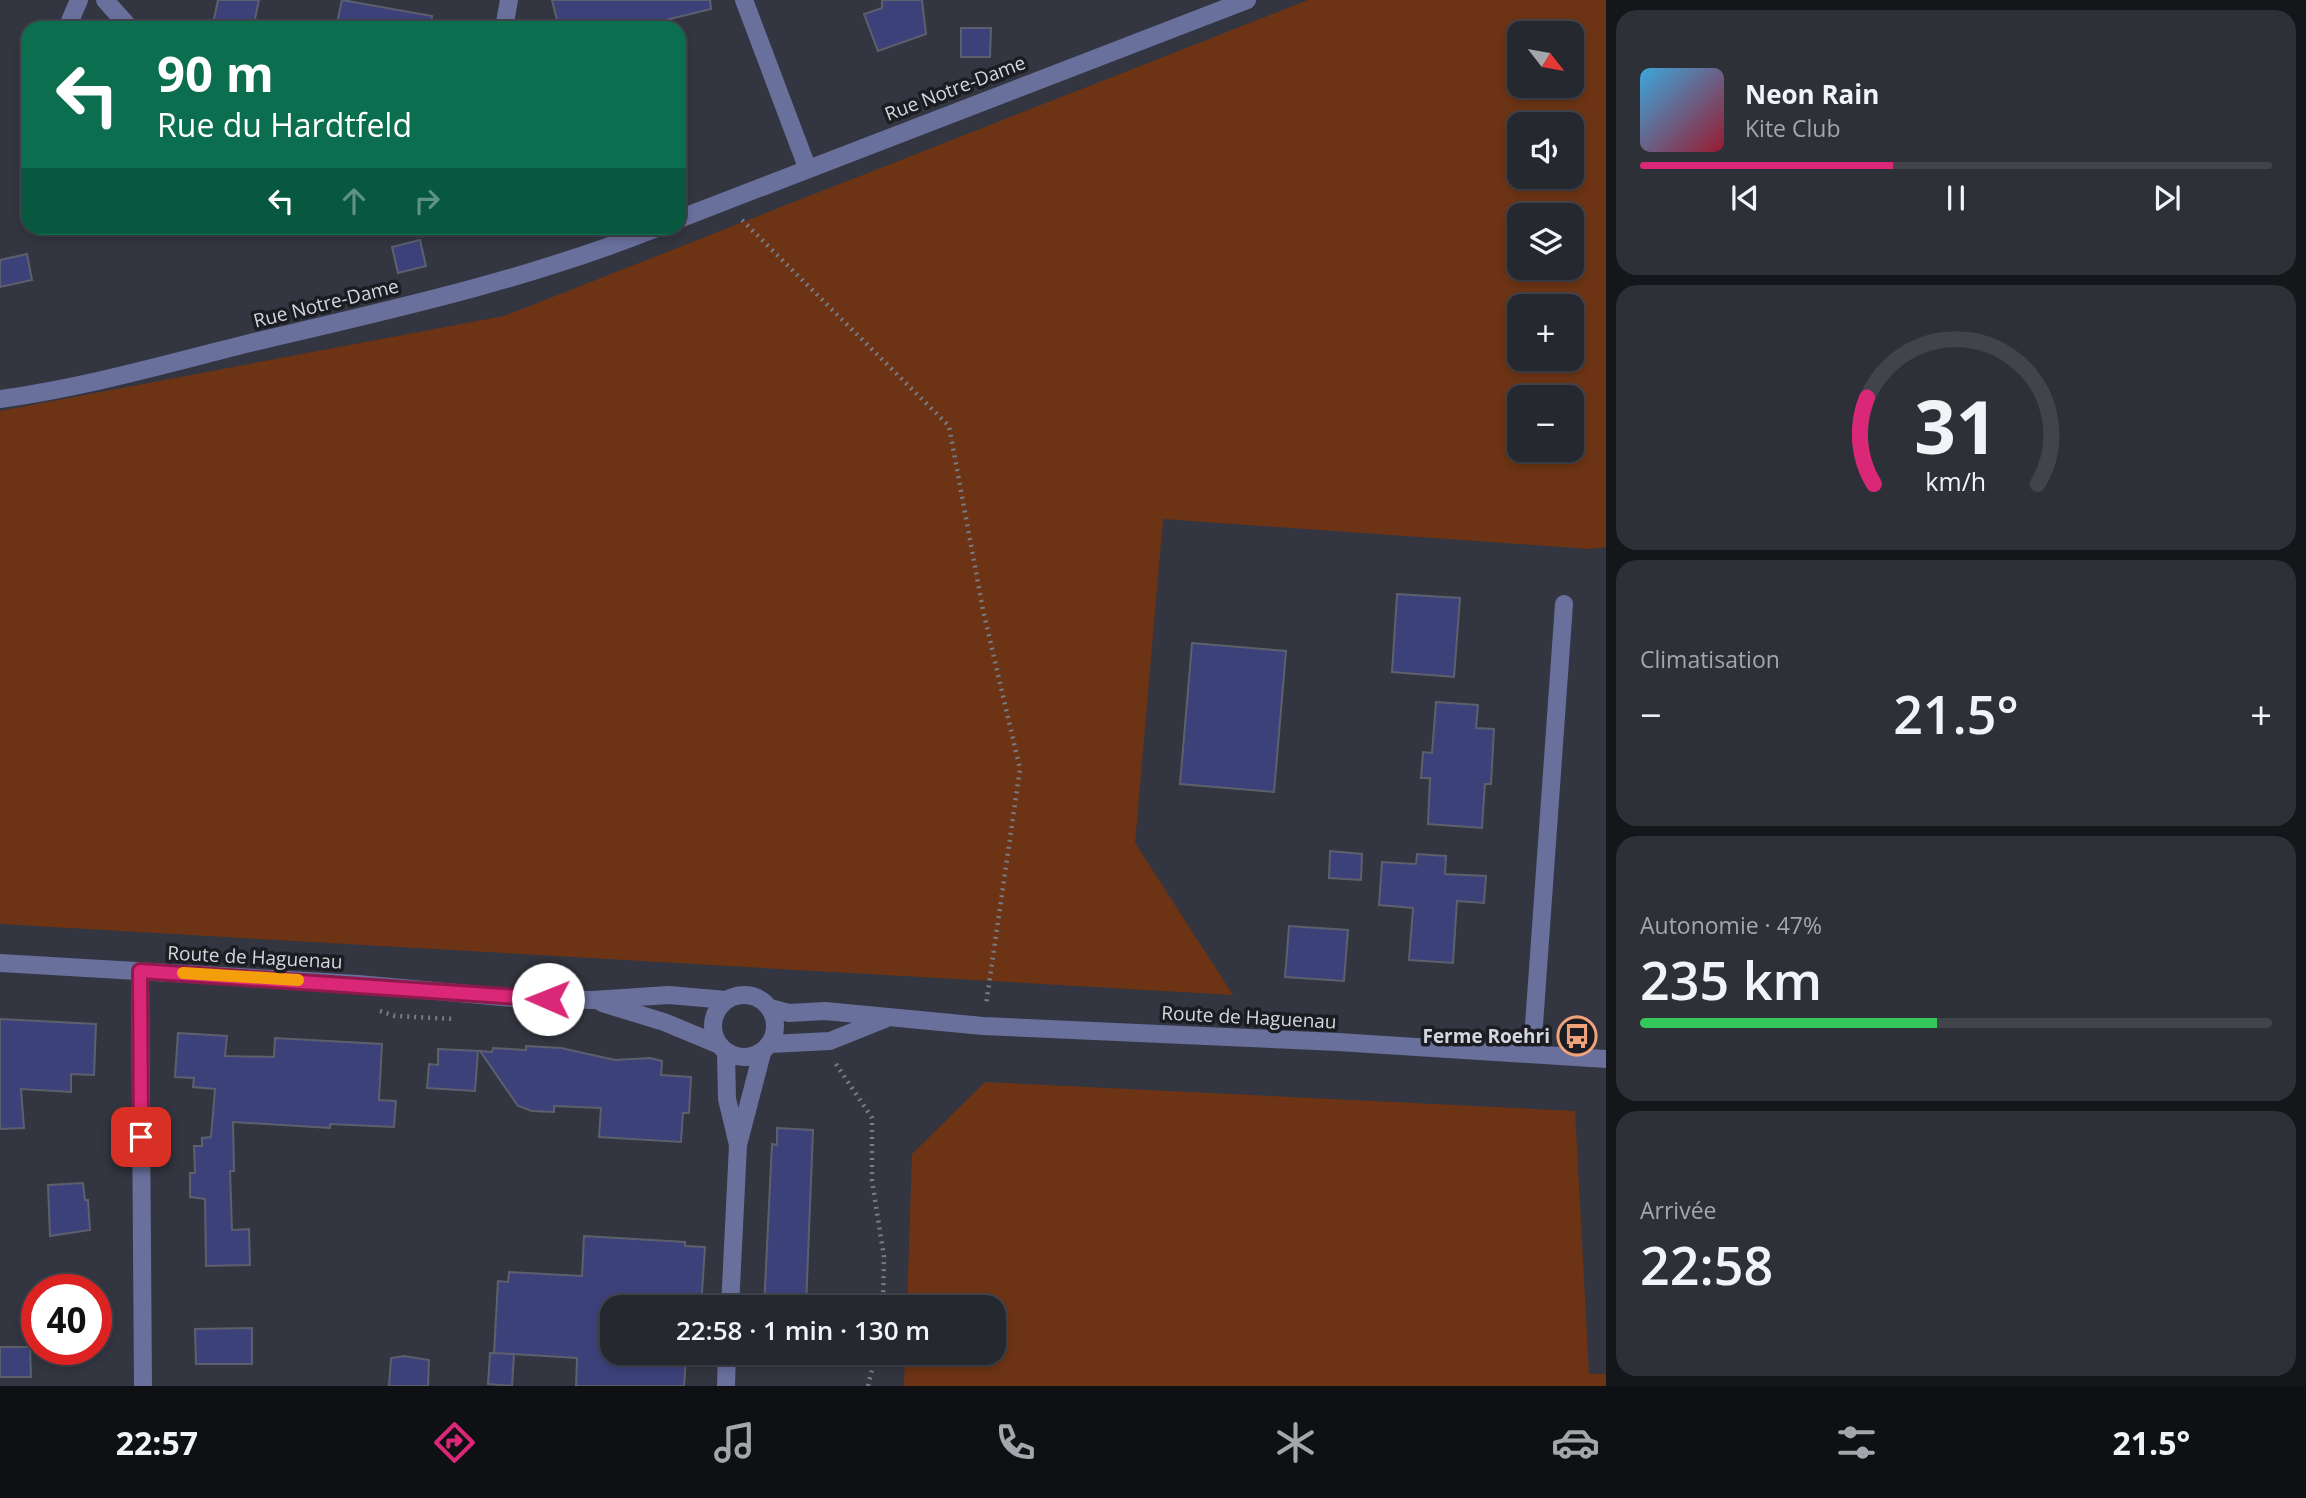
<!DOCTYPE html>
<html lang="fr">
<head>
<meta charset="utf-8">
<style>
  :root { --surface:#262830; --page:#2e3038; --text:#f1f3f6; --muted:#a4a6ab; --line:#42444c; --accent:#db2777 }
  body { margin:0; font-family:"Open Sans",sans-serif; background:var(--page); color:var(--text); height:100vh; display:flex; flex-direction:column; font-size:26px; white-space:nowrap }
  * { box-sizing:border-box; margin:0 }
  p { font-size:23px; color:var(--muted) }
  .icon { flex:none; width:38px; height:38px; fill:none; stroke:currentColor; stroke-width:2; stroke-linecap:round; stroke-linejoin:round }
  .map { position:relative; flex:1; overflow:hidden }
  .details { display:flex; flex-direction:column; gap:10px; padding:10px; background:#15161a; width:700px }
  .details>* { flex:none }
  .hud { position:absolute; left:21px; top:21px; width:665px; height:214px; border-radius:21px; box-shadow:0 4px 10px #0003,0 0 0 2px var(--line); background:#0b6e4f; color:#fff; overflow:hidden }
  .needle { width:46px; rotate:121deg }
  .buttons { position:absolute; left:1507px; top:21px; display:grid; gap:14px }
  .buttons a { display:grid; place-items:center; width:77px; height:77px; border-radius:14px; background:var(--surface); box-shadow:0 4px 10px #0003,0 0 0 2px var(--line); font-size:35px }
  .speed { position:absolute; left:21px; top:1274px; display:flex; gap:14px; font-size:35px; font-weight:700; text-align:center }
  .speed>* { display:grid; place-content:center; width:91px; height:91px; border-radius:50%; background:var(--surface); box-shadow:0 4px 10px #0003,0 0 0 2px var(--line); line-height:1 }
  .speed .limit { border:10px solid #d22; background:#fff; color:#111 }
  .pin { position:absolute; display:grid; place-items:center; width:60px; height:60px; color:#fff; margin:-30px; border-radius:14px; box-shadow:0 4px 10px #0006 }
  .me { position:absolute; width:77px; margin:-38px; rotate:271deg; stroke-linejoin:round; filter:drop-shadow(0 0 5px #0008) }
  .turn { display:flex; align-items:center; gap:24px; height:147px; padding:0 21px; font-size:32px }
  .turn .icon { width:91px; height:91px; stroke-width:2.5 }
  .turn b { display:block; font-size:49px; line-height:60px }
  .lanes { display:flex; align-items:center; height:66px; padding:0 21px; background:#0003; justify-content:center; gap:35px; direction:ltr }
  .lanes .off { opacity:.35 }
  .big { font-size:52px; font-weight:600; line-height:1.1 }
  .details .card { flex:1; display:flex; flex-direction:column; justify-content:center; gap:10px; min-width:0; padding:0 24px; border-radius:21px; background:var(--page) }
  .details .dial { align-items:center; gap:0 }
  .dial svg { height:182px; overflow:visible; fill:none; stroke:var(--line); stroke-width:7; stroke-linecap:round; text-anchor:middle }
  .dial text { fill:var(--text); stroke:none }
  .song { display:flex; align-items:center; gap:21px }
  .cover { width:84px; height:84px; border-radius:10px; background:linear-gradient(135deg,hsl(200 70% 55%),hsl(350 70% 35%)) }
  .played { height:7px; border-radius:4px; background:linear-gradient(90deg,var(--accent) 40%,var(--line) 40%) }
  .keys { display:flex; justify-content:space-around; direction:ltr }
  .heat { display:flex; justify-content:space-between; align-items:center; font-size:38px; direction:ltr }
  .charge { height:10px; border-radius:5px; background:linear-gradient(90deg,#34c759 47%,var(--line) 0) }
  .trip { position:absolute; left:600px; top:1295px; width:406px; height:70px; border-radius:21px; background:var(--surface); box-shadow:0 4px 10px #0003,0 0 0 2px var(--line); font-weight:600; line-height:70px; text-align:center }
  .dock { display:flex; height:112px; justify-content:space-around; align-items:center; background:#0f1013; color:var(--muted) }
  .dock .icon { width:49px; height:49px }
  .dock .on { color:var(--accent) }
  .dock b { font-size:32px; color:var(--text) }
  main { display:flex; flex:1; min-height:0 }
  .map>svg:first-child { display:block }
</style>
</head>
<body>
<main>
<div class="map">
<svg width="1606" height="1386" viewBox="0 0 1606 1386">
  <rect width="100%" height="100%" fill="#333540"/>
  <path fill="#6c3414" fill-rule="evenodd" d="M 1308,0 L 1606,0 L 1606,547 L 1590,549 L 1163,519 L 1135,843 L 1233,995 L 0,924 L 0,411 L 504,316 ZM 1519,33 L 1572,33 L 1572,86 L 1519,86 ZM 1519,124 L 1572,124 L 1572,177 L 1519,177 ZM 1519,215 L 1572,215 L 1572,268 L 1519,268 ZM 1519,306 L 1572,306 L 1572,359 L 1519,359 ZM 1519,397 L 1572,397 L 1572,450 L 1519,450 Z
    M 985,1082 L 1575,1111 L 1589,1374 L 1606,1374 L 1606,1386 L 904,1386 L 905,1353 L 994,1353 L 994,1307 L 907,1307 L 912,1154 Z"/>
  <path fill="#3c4279" stroke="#5d606c" stroke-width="2" d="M 218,0 L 259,0 L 253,28 L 212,28 Z
    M 342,0 L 432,16 L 431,28 L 336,28 Z
    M 552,0 L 710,0 L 711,9 L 633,28 L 625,28 L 623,20 L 590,28 L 559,28 Z
    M 882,0 L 922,0 L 926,34 L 878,51 L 864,14 L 882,8 Z
    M 961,28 L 991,28 L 990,57 L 961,57 Z
    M 420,240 L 426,266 L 398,273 L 392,247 Z
    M 27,254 L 32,280 L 0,287 L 0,260 Z
    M 1397,594 L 1460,598 L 1454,677 L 1392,672 Z
    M 1192,643 L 1286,651 L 1274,792 L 1180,784 Z
    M 1436,702 L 1478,705 L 1476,728 L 1494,729 L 1491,784 L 1485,784 L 1482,828 L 1428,824 L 1430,778 L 1421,778 L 1423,752 L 1432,753 Z
    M 1330,851 L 1362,854 L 1361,880 L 1329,878 Z
    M 1417,854 L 1446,856 L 1445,874 L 1486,876 L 1484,903 L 1457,901 L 1453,963 L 1409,960 L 1413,908 L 1379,905 L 1382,862 L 1416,864 Z
    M 1289,926 L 1348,930 L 1344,981 L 1285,977 Z
    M 0,1019 L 96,1024 L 94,1075 L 71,1074 L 71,1092 L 21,1089 L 24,1128 L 0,1129 Z
    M 178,1033 L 227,1036 L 225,1056 L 274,1057 L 275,1038 L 382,1044 L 379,1100 L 396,1101 L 394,1127 L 330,1124 L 330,1128 L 233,1122 L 234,1171 L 230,1171 L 232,1230 L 249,1229 L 250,1265 L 206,1266 L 205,1199 L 190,1197 L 190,1173 L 195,1173 L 194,1146 L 202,1146 L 202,1138 L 211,1137 L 215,1089 L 193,1087 L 194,1078 L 175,1077 Z
    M 526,1046 L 561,1048 L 615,1060 L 650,1058 L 662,1061 L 661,1075 L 691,1077 L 689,1113 L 683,1113 L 681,1142 L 599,1137 L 601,1108 L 554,1106 L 554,1112 L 532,1111 L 518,1106 L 480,1051 L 492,1052 L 493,1048 L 526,1050 Z
    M 438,1049 L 478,1051 L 475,1091 L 427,1088 L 429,1064 L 438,1065 Z
    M 777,1128 L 813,1130 L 806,1307 L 764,1307 L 772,1144 L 777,1145 Z
    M 83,1183 L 85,1200 L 88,1200 L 90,1230 L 50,1236 L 48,1185 Z
    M 584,1236 L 685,1242 L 685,1246 L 705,1247 L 701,1307 L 612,1307 L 612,1353 L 674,1353 L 674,1356 L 686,1357 L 684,1386 L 576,1386 L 577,1358 L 494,1353 L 498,1281 L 508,1282 L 509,1272 L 582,1276 Z
    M 252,1328 L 252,1364 L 196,1364 L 195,1329 Z
    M 0,1347 L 30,1347 L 31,1377 L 0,1377 Z
    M 490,1353 L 514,1354 L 512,1386 L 488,1384 Z
    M 404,1356 L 429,1360 L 428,1386 L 389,1386 L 391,1358 Z"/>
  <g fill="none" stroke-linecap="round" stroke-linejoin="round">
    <path stroke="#787a84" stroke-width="4.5" stroke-dasharray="2 5" stroke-linecap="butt" d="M 742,220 L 949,426 L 983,610 L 1020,769 L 986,1005
      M 380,1011 L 395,1016 L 454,1019
      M 836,1064 L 872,1118 L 872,1181 L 884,1257 L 883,1307
      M 868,1386 L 876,1353"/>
    <path stroke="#69709c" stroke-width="18" d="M 105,0 L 130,28
      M 744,0 L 807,167
      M 67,28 L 79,0
      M 504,28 L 509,0
      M 679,219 L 1247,0
      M 0,399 C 87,387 169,363 254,342 C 390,310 527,280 657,228
      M 0,963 L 358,984 L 513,998 L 592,1000 L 669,995 L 726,1000
      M 140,971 L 143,1386
      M713 1026a31 31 0 1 1 62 0a31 31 0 1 1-62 0Z
      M 602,1003 L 664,1022 L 717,1044
      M 770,1008 L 789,1013 L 825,1011 L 983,1026 L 1338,1042 L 1606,1059
      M 770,1044 L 830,1041 L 885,1019
      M 726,1053 L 727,1099 L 738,1145
      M 1532,1053 L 1564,604
      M 730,1307 L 738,1145 L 762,1053
      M 726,1386 L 727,1353"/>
  </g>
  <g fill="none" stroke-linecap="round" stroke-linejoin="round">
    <g stroke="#8e194d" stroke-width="18">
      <path id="route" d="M 141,1137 L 140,971 L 548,999"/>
    </g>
    <use href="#route" stroke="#db2777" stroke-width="12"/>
    <path stroke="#f59e0b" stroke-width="12" d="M 183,973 L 298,980"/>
  </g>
  <defs>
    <g id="bus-ring" transform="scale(2.0125)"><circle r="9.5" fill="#1c1d22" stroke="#f0a27a" stroke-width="1.5"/><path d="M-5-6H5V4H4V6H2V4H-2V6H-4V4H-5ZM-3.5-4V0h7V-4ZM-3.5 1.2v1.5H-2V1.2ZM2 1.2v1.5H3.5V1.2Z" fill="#f0a27a"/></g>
  </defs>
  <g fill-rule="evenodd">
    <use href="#bus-ring" x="1577" y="1036"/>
  </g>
  <g text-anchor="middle" stroke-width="7" stroke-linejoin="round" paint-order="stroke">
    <g font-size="19" fill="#d5d6de" stroke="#1c1d22">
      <text transform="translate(955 88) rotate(-21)" y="7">Rue Notre-Dame</text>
      <text transform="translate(326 303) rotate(-14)" y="7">Rue Notre-Dame</text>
      <text transform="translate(255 957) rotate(3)" y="7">Route de Haguenau</text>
      <text transform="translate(1249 1017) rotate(3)" y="7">Route de Haguenau</text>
    </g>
    <g font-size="19" font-weight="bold" fill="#d5d6de" stroke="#1c1d22" text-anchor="end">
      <text x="1550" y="1043">Ferme Roehri</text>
    </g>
  </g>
</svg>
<div class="buttons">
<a><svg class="needle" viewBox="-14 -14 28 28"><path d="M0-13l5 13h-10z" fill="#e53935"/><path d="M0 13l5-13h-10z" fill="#a4a6ab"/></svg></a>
<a><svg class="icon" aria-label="sound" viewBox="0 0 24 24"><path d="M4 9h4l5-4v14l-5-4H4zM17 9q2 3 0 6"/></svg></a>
<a><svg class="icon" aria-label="layers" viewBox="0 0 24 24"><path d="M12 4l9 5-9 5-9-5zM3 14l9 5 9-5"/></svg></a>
<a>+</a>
<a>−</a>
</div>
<div class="speed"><div class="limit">40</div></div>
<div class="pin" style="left:141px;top:1137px;background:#d93025"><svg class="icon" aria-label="arrive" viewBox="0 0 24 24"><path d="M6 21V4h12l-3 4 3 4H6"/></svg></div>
<svg class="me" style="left:548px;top:999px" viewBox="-20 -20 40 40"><circle r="19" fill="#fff"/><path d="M0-13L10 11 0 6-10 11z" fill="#db2777"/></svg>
<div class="trip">22:58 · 1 min · 130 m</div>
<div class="hud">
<div class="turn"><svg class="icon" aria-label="left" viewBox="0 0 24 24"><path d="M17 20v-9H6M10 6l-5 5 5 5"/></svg><div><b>90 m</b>Rue du Hardtfeld</div></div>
<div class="lanes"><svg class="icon" aria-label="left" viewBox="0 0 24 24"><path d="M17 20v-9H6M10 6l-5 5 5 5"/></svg><svg class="icon off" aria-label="ahead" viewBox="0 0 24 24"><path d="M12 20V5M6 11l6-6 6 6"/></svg><svg class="icon off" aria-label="right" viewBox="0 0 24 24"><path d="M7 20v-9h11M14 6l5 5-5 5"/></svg></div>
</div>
</div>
<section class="details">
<div class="card">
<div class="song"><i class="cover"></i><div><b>Neon Rain</b><p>Kite Club</p></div></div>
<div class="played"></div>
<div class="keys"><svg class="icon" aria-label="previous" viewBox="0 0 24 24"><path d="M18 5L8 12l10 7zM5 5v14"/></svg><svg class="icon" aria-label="pause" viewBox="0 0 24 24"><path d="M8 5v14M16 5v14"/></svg><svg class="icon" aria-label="next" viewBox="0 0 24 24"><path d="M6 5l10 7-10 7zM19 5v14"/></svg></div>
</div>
<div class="card dial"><svg viewBox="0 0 100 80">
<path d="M14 69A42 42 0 1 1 86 69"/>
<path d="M14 69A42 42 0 0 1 11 31" stroke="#db2777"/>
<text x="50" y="56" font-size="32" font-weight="700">31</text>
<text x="50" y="72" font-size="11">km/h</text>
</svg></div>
<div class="card"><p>Climatisation</p>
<div class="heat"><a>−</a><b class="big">21.5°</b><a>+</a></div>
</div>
<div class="card"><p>Autonomie · 47%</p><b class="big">235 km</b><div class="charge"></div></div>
<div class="card"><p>Arrivée</p><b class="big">22:58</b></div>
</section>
</main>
<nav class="dock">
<b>22:57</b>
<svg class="icon on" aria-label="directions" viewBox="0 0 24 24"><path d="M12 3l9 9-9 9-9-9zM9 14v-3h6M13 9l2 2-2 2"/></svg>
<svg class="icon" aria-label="music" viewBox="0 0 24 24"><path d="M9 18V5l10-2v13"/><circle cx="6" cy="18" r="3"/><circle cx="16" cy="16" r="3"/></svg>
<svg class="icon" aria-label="phone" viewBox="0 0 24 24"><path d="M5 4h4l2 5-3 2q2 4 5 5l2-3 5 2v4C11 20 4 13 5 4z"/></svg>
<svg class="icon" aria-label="climate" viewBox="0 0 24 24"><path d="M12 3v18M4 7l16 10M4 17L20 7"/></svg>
<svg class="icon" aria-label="car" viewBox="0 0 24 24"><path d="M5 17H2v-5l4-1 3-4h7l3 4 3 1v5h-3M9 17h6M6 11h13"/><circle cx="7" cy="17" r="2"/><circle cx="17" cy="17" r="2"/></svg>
<svg class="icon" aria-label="filters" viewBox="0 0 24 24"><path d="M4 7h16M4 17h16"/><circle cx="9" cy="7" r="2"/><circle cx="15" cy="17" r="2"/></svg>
<b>21.5°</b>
</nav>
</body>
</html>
